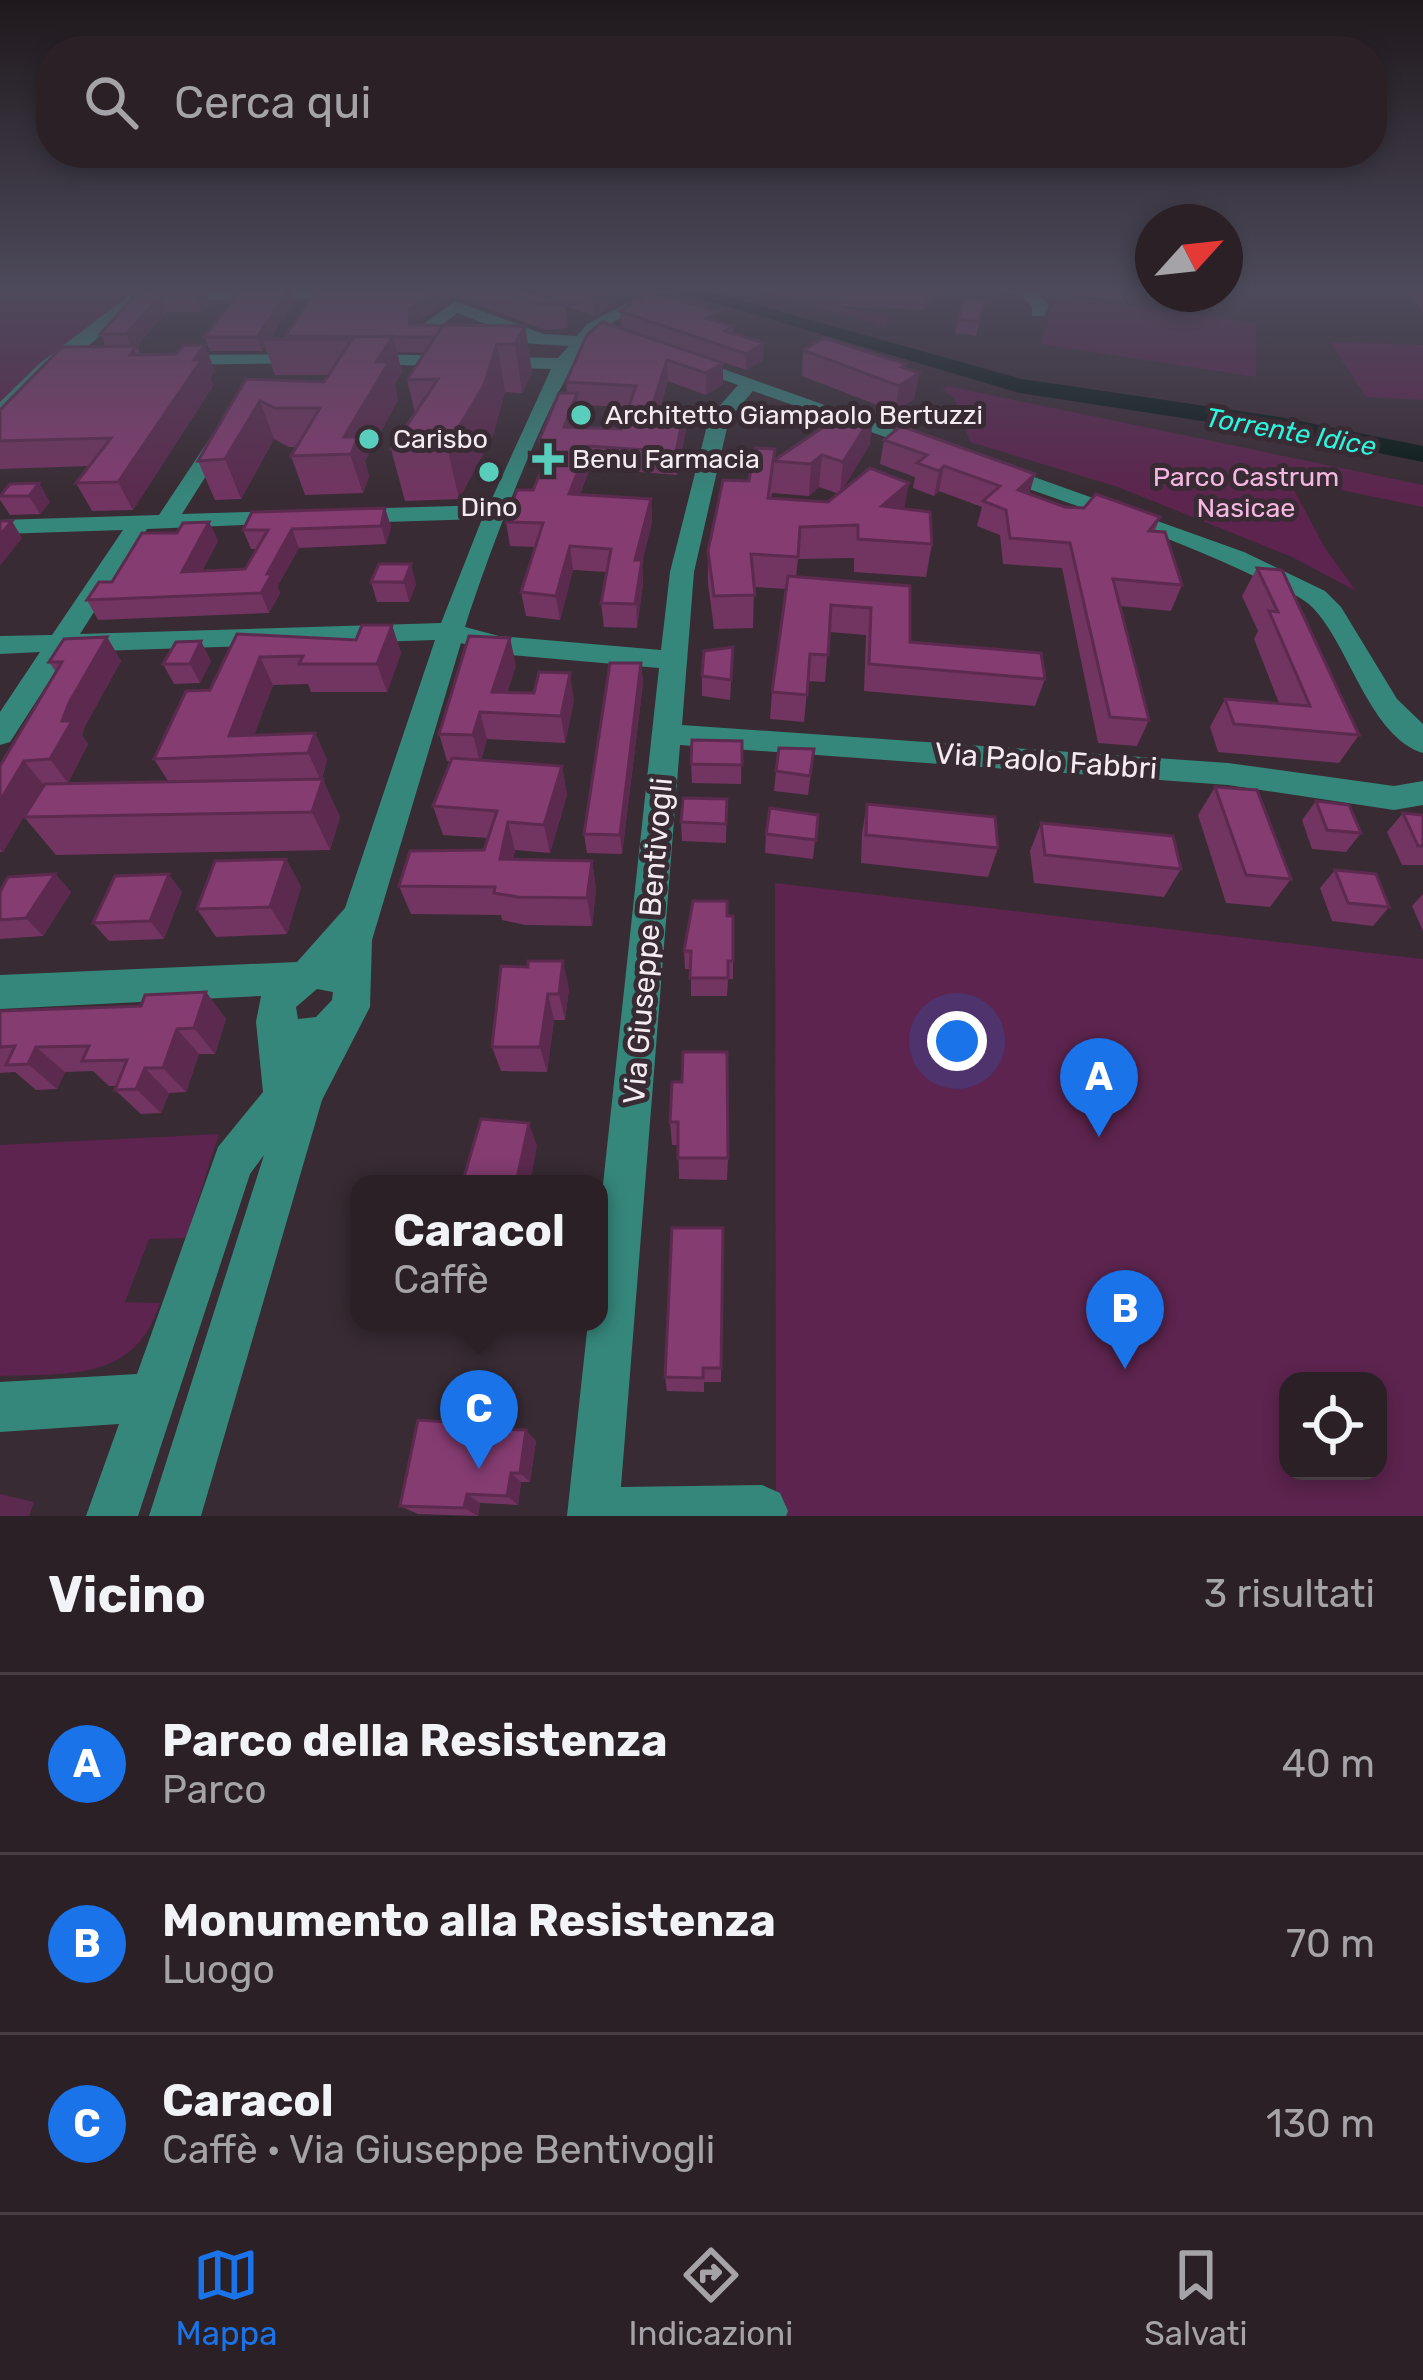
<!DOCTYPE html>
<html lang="it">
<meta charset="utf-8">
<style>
:root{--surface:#2a2026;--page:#32282e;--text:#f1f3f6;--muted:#a5a3a7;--line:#463e43;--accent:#1a73e8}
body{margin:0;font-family:Rubik,sans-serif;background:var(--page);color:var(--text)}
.controls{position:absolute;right:36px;bottom:36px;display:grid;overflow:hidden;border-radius:24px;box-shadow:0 6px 18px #0003}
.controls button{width:108px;height:108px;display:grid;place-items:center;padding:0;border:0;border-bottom:3px solid var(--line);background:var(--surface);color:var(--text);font:60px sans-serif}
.compass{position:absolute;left:1135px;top:204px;width:108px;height:108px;border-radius:50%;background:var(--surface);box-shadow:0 6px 18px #0003;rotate:63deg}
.you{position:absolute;left:957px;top:1041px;width:42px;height:42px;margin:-30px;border:9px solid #fff;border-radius:50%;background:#1a73e8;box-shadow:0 0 0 18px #1a73e833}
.badge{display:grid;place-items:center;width:78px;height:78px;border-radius:50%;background:var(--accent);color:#fff;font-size:39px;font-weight:700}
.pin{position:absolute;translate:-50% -99px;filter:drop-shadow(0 3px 6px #0008)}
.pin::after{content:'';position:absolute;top:63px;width:42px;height:36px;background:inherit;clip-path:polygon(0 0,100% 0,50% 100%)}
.popup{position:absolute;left:350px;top:1175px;width:258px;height:156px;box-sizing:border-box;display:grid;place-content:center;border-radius:24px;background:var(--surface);filter:drop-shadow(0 3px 9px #0005);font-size:39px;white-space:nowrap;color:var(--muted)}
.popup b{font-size:45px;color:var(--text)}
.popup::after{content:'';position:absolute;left:50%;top:100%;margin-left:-24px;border:24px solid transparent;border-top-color:var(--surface)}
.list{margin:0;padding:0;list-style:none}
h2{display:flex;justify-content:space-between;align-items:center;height:156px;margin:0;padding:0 48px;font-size:51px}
h2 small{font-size:39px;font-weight:400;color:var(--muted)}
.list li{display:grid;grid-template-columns:78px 1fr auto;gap:36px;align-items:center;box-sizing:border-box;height:180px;padding:0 48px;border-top:3px solid var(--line)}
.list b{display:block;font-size:45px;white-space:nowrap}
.list p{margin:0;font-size:39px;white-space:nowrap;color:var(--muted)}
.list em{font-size:39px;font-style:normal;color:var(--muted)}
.icon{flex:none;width:66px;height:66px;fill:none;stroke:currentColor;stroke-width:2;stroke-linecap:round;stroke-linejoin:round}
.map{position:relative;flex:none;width:1423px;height:1516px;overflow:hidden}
.search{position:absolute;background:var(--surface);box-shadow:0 6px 18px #0003;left:36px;right:36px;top:36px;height:132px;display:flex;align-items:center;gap:30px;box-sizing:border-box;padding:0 42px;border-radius:48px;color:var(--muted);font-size:45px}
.sheet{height:696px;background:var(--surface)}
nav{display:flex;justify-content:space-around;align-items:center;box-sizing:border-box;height:168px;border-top:3px solid var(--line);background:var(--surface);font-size:33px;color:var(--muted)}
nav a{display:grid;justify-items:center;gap:6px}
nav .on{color:var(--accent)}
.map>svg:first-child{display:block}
</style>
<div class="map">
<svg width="1423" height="1516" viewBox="0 0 1423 1516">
<rect width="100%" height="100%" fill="#382b33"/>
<path fill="#5c244e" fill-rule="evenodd" d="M0,287H137L0,405Z
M777,287L853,289L839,307L888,315L885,327L768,294Z
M1054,295L1256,323V377L1041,344Z
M1330,342L1423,345V400L1366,397Z
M947,386L1423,485V507L1288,479L1325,548L1356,591L1292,557L1118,487L970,442L955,399L942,389Z
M775,883L1423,959V1516H776ZM1288,1381H1378V1471H1288Z
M219,1134L186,1238L149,1239L125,1302L160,1303C135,1382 70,1373 0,1376V1145Z"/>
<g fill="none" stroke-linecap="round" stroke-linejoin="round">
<path fill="#091a17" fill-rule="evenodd" d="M661,287H693L1022,379L1280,417L1423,446V462L1280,433L1020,393Z"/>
<path fill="#36877b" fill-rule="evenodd" d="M659,287H678C655,306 621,313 598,333C555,371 484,566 465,627L499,636L661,650L670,572L709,418L738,385L678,364V356L684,355L937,445L920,449L753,391L729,419L694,572L682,725L1228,763L1394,786L1423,781V805L1394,810L1228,785L680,745L621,1487L762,1485L780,1493L788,1511L786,1516H567L588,1322H599V1221L659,668L498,654L461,643L372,940L370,1007L322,1100L201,1516H149L264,1155L250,1174L138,1516H86L119,1424L0,1432V1382L137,1374L218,1147L263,1092L256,1022L261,996L0,1009V975L297,962L345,908L435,640L68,652L10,742L0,745V712L40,652L0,654V636L52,635L123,530L0,534V520L159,515L214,432L221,430L231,436L182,514L285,511L293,513V523L147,529L80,634L441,623L482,519L351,523L340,516L351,509L489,505L551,369L362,364L353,359L362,354L558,358L569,346L422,337L413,332L455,301L544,334L577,336L587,324ZM457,313L506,332L438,328ZM317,989L333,992L332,1000L316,1017L298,1019L296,1007Z
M987,287H1032L1049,306L1044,316H1032V307L1022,296Z
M350,289L356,291V297L141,302L0,419V402L39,364L131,294Z
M308,354L314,355V363L170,365L161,360L170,355Z
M995,463L1244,552L1325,591L1341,607L1397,699L1423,724V753C1370,737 1349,645 1313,608C1300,595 1280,588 1264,581C1176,537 1080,508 987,474V464Z"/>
</g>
<path fill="#723461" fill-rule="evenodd" d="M204,287L210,302L202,312H166L137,346L141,355L215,371L210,378L213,386L133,510L92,511L76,483L89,466L0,469V410L106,347L100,334L140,290Z
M291,287L295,301L270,339H286L285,336L319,287H450L452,298L413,324L443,326H525L532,373L522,393L505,392L493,435L459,499L405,501L391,449L415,413L407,380L425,353L397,352L402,372L395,384L398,400L365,461L369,476L363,493L305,495L291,456L297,447H289L274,439L241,499L215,500L198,461L246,379L324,382L329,375H275L265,346L262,351H210L204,337Z
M457,287H528L527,290L544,296L543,287H613L615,305L594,316L565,306L568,328L545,330L459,298Z
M844,287H941L924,310L842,306Z
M1072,287H1125L1121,301L1072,294Z
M1401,287H1423V311Z
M620,311L718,321L733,326V333L764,343L763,360L746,370L621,327Z
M982,314L976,336L955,333L958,319Z
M587,335L723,363V384L706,395L668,381L661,405L686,430L677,475L590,468L580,494L651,499L652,522L642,562L643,584L637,628L604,627L601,603L607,572L573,570L560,620L526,616L521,592L536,547L510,546L506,522L533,490L544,464H542L539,441L567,393L566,382ZM579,405L628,407L621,429L575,427L580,415Z
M803,350L906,364L905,368L919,373L914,399L895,412L802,376Z
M884,440L1035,474L1029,494L1065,507L1160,517L1155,531L1182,585L1171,611L1120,606L1149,720L1137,746L1098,743L1062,568L1003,564L1000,535L977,526L982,507L939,491L934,496L913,488L915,477L880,464Z
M870,444L841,492L904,509L932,544L926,577L854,572V558L798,559L796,577L910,586V642L1045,679L1035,706L864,691L866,635L829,632L825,682L808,681L804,722L770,719L772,692L787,589L754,587L753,628L714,629L708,583V551L749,481L775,460ZM819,487L839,494L828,502L771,498L772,493L809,496Z
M10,484L50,502L40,514L10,515L0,500V494Z
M385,508L391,527L386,544L299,548L277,587L280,593L269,613L98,620L87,600L177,533L209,522L218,541L202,571L245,569L256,549H251L243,530Z
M1257,568L1359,735L1339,763L1218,752L1210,727L1225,699L1279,703L1254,639L1258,631L1242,596Z
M371,582L416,584L409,602H377Z
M392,625L401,653L387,692H311L308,684L273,685L254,735L315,733L327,760L322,779L340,817L330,850L56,855L24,817L44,784H43L3,852H0V766L56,672L49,662L107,637L121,661L85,726L82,735L88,744L68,783L168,781L154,759L210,690L237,634L356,640Z
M733,647L730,700L702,696V676Z
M211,661L200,683L174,684L163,664Z
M641,663L643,683L622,854L587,853L584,834Z
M516,665L507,693L574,700L565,743L487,739L481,760L562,766L567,795L550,853L515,850L513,859L592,861L596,889L592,926L525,925L502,920L501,915L411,914L399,886L484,850L488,838L443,835L433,806L451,762L447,761L439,734Z
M742,741L741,784L692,783L691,764Z
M814,749L808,795L774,791L776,771Z
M1215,787L1291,879L1270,907L1226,903L1198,815Z
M727,799L726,843L682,841L681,822Z
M1316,801L1361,833L1346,852L1312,849L1302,820Z
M867,804L998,848L988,877L861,863L862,833Z
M1403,813L1423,815V865H1402L1387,832Z
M818,815L813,859L765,853L766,834Z
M1041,823L1181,869L1164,897L1034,883L1030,851Z
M286,859L301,887L287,934L216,937L197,909Z
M1335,870L1389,907L1373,926L1332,921L1320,888Z
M55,874L71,892L43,936L0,939V892Z
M182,892L164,939L109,941L93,923Z
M1423,894V931L1412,906Z
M727,916H733V979H728L727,996H691V969H685L684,951Z
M528,967L569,988L565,1020H554L547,1072L501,1071L492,1047Z
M206,992L226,1019L215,1054H199L186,1092L169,1093L161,1113L141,1114L115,1090L117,1086H109L93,1071L65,1072L57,1089L36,1090L15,1072L0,1073V1047L141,1006Z
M682,1082L728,1158L727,1180L679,1179L678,1145H672L670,1122Z
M723,1228L721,1382H704V1392L667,1391L665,1377Z
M485,1409L497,1421L496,1428L536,1441L530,1482H521L518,1505L480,1503L478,1516L418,1514L400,1506L446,1422Z"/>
<path fill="#5c2a4f" d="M204,287L210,302L202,312L195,296Z
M291,287L295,301L270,339H263L265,346L262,351L257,337Z
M444,287H450L452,298L413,324V339L409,324L410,309Z
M602,287H613L615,305L594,316L591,292Z
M927,287H941L924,310Z
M160,296L166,312L133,351L126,334Z
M525,326L532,373L522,393L515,344Z
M393,336L402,372L395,384L398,400L365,461L369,476L363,493L344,437L376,362Z
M764,343L763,360L746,370V354Z
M497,344L505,392L493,435L459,499L447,447Z
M205,345L215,371L210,378L213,386L133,510L118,482L194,360Z
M667,360L668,381L654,426L653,404Z
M723,363V384L706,395V373Z
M906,364L903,383L919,373L914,399L895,412L902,367Z
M577,393L580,415L567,449L564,427Z
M260,401L274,439L241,499L225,459Z
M685,408L686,430L677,475L676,452Z
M874,413L870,444L840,494L843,462Z
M588,446L590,468L572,517L569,494Z
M822,455L819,487L809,496L811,464Z
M944,466L939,491L934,496L939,471Z
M1035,474L1028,499L1018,490Z
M39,483L50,502L40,514L29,496Z
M909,483L903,515L882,506Z
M651,499L652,522L642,562L643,584L637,628L635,560Z
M385,508L391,527L386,544L381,526Z
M12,521L22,538L0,566V535Z
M209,522L218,541L191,591L182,572Z
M292,529L299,548L277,587L280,593L269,613L261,593L267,574Z
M570,546L573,570L560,620L556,596Z
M411,564L416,584L409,602L404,582Z
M392,625L401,653L387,692L377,664Z
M107,637L121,661L85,726L82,735L88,744L68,783L50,759L69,703Z
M510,638L516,665L500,713L492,692Z
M201,641L211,661L200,683L190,664Z
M260,657L273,685L247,755L229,736Z
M641,663L643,683L622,854L620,835Z
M570,673L574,700L565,743L561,716Z
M480,712L487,739L480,762L473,735Z
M315,733L327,760L321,781L308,753Z
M24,761L43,784L3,852L0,849V801Z
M562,766L567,795L550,853L544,825Z
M323,779L340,817L330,850L312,812Z
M508,822L515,850L508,887L500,859Z
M286,859L301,887L287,934L270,907Z
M592,861L596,889L592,926L587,898Z
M55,874L71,892L43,936L26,918Z
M169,874L182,892L164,939L150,921Z
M563,961L569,988L565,1020L559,994Z
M206,992L226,1019L215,1054L194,1028Z
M548,994L554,1020L547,1072L540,1047Z
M177,1029L199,1054L186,1092L163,1068Z
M36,1047L65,1072L57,1089L28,1064Z
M145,1068L169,1093L161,1113L136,1089Z
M529,1123L537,1146L530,1184H517Z
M485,1409L497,1421L494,1439L482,1428Z
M526,1430L536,1441L530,1482L520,1473Z
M511,1473L521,1482L518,1505L507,1496Z
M0,1494L34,1502L29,1516H0Z
M467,1494L480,1503L478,1516L464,1508Z"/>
<path fill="#843c71" stroke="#5c2a4f" stroke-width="3" d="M204,287L195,296H160L126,334H100L140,290Z
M291,287L257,337H204L242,288Z
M319,287H444L410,309L409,324L443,326L435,337L285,336Z
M490,287H518L565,303L542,305Z
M576,287H602L591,292Z
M645,294H659L718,312L707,318L733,326L725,331L764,343L746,354L620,311Z
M964,298L985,301L979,322L958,319Z
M602,322L723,363L706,373L667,360L653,404L685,408L676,452L588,446L569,494L651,499L635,560H642L635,604L601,603L611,549L570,546L556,596L521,592L543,523L506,522L517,490H533L554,442L539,441L559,393H577L564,427L621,429L636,386L566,382L587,335Z
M443,325L525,326L515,344H497L484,385L447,447L391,449L438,379L407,380Z
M393,336L376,362H389L344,437H358L351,454L291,456L320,408H275L260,401L225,459L198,461L246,379L324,382L352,339H263Z
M824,338L906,364L902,367L919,373L899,386L803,350Z
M184,345H205L194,360L202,359L118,482L76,483L111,438L0,441V410L62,347L137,346L130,355L176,354Z
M855,406L874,413L843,462L822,455L811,464L773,461L768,498L828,502L870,468L909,483L882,506L930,512L932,544L858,539V525L800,527L798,557L751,554L755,595L714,596L708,551L723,480L749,481L755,448L775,449L773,461Z
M901,426L1035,474L1018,490L1065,507L1084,508L1096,494L1160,517L1149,531L1165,532L1182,585L1113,579L1149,720L1110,717L1070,543L1010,538L1006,510L983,501L1000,486L944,466L939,471L917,463L927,455L884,440Z
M39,483L29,496H0L10,484Z
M385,508L381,526L292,529L267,574H272L261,593L87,600L99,582H112L142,533H177L183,523L209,522L182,572L245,569L268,530H243L252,512Z
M0,521H12L0,535Z
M379,564H411L404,582H371Z
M1257,568L1282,570L1359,735L1234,724L1225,699L1310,706L1269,611L1278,612Z
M788,576L910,586V642L1041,653L1045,679L869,664L871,608L831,605L828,655L810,654L807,695L772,692Z
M362,625H392L377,664H299L303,656L260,657L229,736L315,733L308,753L154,759L186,691L210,690L237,634L356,640Z
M469,636L510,638L492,692L534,693L539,672L570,673L561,716L480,712L473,735L439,734Z
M107,637L69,703L62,721H72L50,759L24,761L0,801V766L62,662H49L64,639Z
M201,641L190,664H163L176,642Z
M733,647L731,680L702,676L704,651Z
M610,663H641L620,835L584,834Z
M692,740L742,741V765L691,764Z
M779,748L814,749L810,776L776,771Z
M452,758L562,766L544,825L508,822L500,859L592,861L587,898L518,897L494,893L495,887L399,886L410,851L484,850L497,811L433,806Z
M323,779L312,812L24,817L45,784Z
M1215,787L1257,790L1291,879L1246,875Z
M683,798L727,799L726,824L681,822Z
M1316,801L1349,805L1361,833L1327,830Z
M867,804L995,817L998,848L866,835Z
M770,808L818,815L816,840L766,834Z
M1403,813L1423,815V846H1418Z
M1041,823L1173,836L1181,869L1045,855Z
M286,859L270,907L197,909L215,861Z
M1335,870L1376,874L1389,907L1348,903Z
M55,874L26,918L0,920V892L8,877Z
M169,874L150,921L93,923L115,876Z
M693,901H727V916H733V961H728V978H690L691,951H684Z
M528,961H563L559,994H548L540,1047H492L501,966L528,967Z
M206,992L194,1028L177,1029L163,1068H145L136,1089L115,1090L127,1060L82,1061L89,1046L36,1047L28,1064L6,1065L15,1046L0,1047V1011L141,1006L145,995Z
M683,1052H727L728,1158H678V1122H670L672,1082H682Z
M481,1119L529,1123L516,1183L525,1184H462Z
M672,1228H723L721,1368H703V1378L665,1377Z
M449,1408L485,1409L482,1428L526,1430L520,1473H511L507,1496L467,1494L464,1508L400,1506L418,1420L446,1422Z"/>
<linearGradient id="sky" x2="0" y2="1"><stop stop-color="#1f181c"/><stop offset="0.58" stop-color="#4d4a5b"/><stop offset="1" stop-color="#4d4a5b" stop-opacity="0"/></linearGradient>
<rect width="1423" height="499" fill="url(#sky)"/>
<g fill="#5acebd" stroke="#382b33" stroke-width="4.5">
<circle cx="581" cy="415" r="12"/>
<circle cx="369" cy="439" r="12"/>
<path d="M542 441h12v12h12v12h-12v12h-12v-12h-12v-12h12z"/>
<circle cx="489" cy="472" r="12"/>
</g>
<g text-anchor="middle" stroke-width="10" stroke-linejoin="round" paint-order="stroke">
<g font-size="27" fill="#f3ebf0" stroke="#382b33" text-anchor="start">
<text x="605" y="424">Architetto Giampaolo Bertuzzi</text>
<text x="393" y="448">Carisbo</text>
<text x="572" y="468">Benu Farmacia</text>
<text x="489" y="516" text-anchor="middle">Dino</text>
</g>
<g font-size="27" font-style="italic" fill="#2df4dc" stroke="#382b33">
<text transform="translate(1291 432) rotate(10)" y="9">Torrente Idice</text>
</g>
<g font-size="27" fill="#f5b7e1" stroke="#382b33">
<text x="1246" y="486">Parco Castrum<tspan x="1246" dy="31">Nasicae</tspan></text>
</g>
<g font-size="30" fill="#f3ebf0" stroke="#382b33">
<text transform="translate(1046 761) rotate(4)" y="10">Via Paolo Fabbri</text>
<text transform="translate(648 941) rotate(-85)" y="10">Via Giuseppe Bentivogli</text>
</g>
</g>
</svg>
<div class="controls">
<button><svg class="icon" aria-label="locate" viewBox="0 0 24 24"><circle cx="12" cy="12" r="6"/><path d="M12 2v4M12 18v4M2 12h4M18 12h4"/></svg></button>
</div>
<svg class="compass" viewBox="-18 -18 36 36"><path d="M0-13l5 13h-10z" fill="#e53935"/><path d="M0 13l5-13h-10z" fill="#a5a3a7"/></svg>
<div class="you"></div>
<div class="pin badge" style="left:1099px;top:1137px">A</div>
<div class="pin badge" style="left:1125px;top:1369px">B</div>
<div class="pin badge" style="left:479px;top:1469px">C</div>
<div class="popup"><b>Caracol</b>Caffè</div>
<div class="search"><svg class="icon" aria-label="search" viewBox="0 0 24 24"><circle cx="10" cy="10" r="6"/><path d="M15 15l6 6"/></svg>Cerca qui</div>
</div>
<section class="sheet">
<h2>Vicino<small>3 risultati</small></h2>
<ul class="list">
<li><span class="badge">A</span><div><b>Parco della Resistenza</b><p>Parco</p></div><em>40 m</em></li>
<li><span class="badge">B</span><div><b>Monumento alla Resistenza</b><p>Luogo</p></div><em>70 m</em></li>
<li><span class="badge">C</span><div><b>Caracol</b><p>Caffè · Via Giuseppe Bentivogli</p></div><em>130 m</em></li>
</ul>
</section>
<nav>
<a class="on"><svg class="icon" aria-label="map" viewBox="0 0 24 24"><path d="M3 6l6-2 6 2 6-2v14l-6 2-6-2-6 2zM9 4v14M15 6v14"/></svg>Mappa</a>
<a><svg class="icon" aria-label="directions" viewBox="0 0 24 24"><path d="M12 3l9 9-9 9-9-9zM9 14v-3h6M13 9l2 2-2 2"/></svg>Indicazioni</a>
<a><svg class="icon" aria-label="saved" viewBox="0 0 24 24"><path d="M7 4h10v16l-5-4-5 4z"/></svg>Salvati</a>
</nav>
